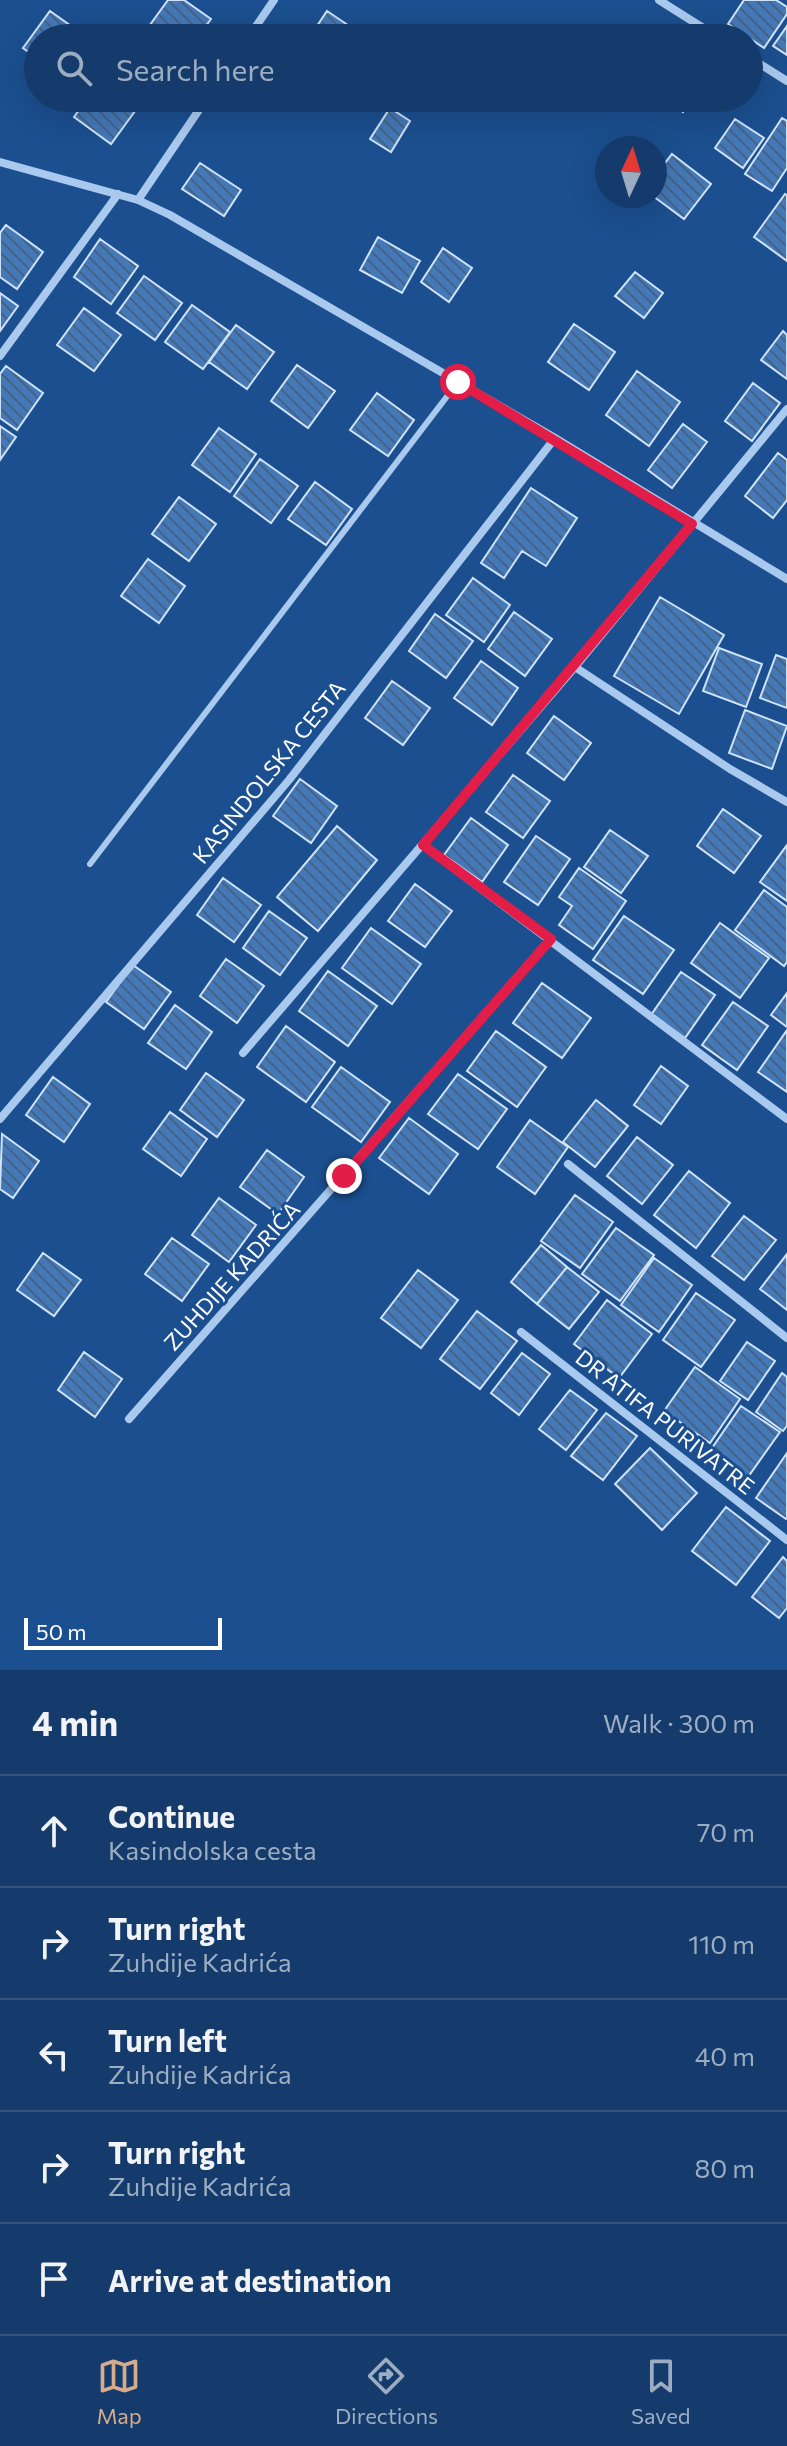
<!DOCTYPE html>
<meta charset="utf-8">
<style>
:root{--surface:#143b6b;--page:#214673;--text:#f1f3f6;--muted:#9dadc1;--line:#33557e;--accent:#d6ab8b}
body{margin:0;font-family:Commissioner,sans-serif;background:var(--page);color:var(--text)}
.compass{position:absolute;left:595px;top:136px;width:72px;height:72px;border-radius:50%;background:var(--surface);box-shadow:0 8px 32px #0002;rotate:4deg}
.scale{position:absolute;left:24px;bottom:20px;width:198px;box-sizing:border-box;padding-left:8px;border:4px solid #fff;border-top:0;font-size:22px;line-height:28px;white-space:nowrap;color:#fff;-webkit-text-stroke:6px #1b4f8f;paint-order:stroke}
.stop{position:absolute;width:24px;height:24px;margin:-18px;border:6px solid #e11d48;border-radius:50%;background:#fff}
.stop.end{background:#e11d48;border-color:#fff;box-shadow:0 2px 8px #0008}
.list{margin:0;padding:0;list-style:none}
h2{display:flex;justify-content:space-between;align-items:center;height:104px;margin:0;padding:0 32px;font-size:34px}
h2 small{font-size:26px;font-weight:400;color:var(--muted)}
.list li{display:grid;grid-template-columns:52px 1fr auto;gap:24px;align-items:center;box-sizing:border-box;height:112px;padding:0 32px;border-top:2px solid var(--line)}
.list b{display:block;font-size:30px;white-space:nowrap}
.list p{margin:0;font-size:26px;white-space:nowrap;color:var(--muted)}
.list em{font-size:26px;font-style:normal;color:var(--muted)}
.icon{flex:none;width:44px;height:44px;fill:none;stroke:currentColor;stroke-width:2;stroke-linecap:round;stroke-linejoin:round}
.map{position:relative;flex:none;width:787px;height:1670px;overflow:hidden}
.search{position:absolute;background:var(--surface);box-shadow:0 8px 32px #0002;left:24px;right:24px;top:24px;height:88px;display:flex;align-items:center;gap:20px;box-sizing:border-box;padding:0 28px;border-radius:44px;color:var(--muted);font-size:30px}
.sheet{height:664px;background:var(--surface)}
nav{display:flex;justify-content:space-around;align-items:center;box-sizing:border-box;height:112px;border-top:2px solid var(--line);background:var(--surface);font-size:22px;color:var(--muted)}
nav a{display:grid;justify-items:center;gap:4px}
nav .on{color:var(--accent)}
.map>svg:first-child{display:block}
</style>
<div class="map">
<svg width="787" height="1670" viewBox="0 0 787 1670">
<defs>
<pattern id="building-back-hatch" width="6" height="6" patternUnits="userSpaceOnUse" patternTransform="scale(2)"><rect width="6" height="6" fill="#4478b7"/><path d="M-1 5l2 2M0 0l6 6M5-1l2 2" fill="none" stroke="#486282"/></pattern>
</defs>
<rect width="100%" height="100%" fill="#1b4f8f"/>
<path fill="url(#building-back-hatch)" stroke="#cfe3fa" stroke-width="2" d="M168,0H184L211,19L197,38H159L147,29Z
M744,0H776L787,7V14L764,48L728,24Z
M50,11L88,38H38V59L23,48Z
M327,11L367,38H309Z
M787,26V55L773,46Z
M88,98H126L138,107L111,144L74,117Z
M662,98H692L683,112Z
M390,108L410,121L391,152L370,139Z
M782,118L787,121V168L772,191L745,174Z
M735,119L764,138L743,168L715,148Z
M672,154L711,184L684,219L653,196L655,176Z
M200,163L241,190L224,216L182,189Z
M785,194L787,195V261L754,237Z
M6,225L43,252L17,289L0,277V233Z
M378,237L420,261L402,293L360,270Z
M100,239L138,266L111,304L74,277Z
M443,248L472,268L449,302L421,282Z
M635,272L663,293L644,318L615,296Z
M144,276L182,303L155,340L117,313Z
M0,293L18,306L0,331Z
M192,305L230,332L203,369L165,342Z
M84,308L121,335L94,371L57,345Z
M574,324L615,352L589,390L548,362Z
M236,325L274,352L247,389L209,362Z
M783,331L787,335V379L761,360Z
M297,365L335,391L308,428L271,401Z
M6,366L43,393L17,430L0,418V374Z
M637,371L680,402L649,446L606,415Z
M753,383L780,403L752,441L725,421Z
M377,393L414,420L388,456L350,430Z
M683,424L707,442L672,488L648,470Z
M0,426L16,437L0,460Z
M219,428L256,454L230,492L192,465Z
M778,453L787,460V500L773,518L745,496Z
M260,459L298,486L271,523L234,496Z
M315,482L352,509L326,545L288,519Z
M531,488L577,518L546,566L522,551L504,578L481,563Z
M179,497L216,524L189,561L152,534Z
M148,559L185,586L159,623L121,596Z
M473,578L510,605L484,642L446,615Z
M660,597L724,635L679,714L614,676Z
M514,612L552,639L525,676L488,649Z
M435,614L473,641L446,678L409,651Z
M719,648L762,664L746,707L703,691Z
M776,655L787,659V708L760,698Z
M481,661L518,688L492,725L454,698Z
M392,681L430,708L403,745L365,718Z
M745,710L787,726L772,769L729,753Z
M554,716L591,743L564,780L527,753Z
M513,775L550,801L523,838L486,812Z
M300,779L337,806L311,843L273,816Z
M723,809L761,836L734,873L697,846Z
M471,818L508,845L482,882L444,855Z
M337,826L377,860L318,931L277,897Z
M610,830L648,856L621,893L584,867Z
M536,836L570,859L538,905L504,882Z
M787,845V901L760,882Z
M579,868L626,901L593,949L559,925L572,906L559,897Z
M223,878L261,905L234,942L197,915Z
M415,884L452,911L425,947L388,921Z
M764,890L787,907V962L784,966L735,930Z
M269,911L307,938L280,975L243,948Z
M624,916L674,950L643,994L593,960Z
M720,923L769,958L740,998L691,963Z
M371,928L421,964L392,1004L342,968Z
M226,959L264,986L237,1023L200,996Z
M133,965L171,992L144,1029L106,1002Z
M328,971L377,1006L348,1046L299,1011Z
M681,972L715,995L685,1038L651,1015Z
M542,983L591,1018L562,1058L513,1023Z
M787,993V1027L771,1015Z
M733,1002L768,1026L737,1070L702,1045Z
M175,1005L212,1032L186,1069L148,1043Z
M286,1026L335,1062L306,1102L257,1067Z
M787,1030V1092L758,1072Z
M496,1031L546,1067L517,1107L467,1071Z
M661,1066L688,1086L661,1124L634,1105Z
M341,1067L390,1102L361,1142L312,1107Z
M206,1073L244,1100L217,1137L180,1110Z
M458,1074L507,1109L478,1149L428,1114Z
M53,1077L90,1104L64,1142L26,1115Z
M596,1100L628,1126L595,1167L563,1142Z
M170,1112L207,1139L181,1176L143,1149Z
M409,1118L458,1154L429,1194L379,1158Z
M530,1120L568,1147L535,1194L497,1167Z
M2,1134L39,1161L13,1198L0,1189Z
M637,1137L673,1165L642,1204L607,1176Z
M267,1150L304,1177L278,1214L240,1187Z
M689,1171L730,1203L696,1248L654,1215Z
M575,1195L613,1222L580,1268L541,1241Z
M219,1198L256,1225L229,1262L192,1235Z
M744,1216L776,1240L744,1280L712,1256Z
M616,1228L654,1255L620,1301L582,1274Z
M172,1238L209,1264L182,1301L145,1274Z
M541,1245L567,1267L537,1304L511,1282Z
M43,1253L81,1280L54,1316L17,1290Z
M787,1254V1310L760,1289Z
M654,1258L692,1285L659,1332L621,1305Z
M567,1267L599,1292L569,1329L537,1304Z
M418,1270L458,1300L421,1348L381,1318Z
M696,1293L735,1320L701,1367L663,1340Z
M607,1300L652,1334L619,1378L574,1344Z
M477,1311L517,1341L480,1389L440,1359Z
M747,1342L775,1361L748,1400L720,1381Z
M84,1352L122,1379L95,1417L58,1390Z
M522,1353L550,1374L519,1415L491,1393Z
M695,1367L740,1399L710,1443L664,1411Z
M782,1373L787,1377V1426L783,1431L756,1412Z
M570,1390L597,1410L566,1450L539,1429Z
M741,1406L780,1432L748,1477L710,1451Z
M606,1413L637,1436L603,1480L571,1456Z
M650,1448L697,1493L662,1530L615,1484Z
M787,1453V1518L786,1519L756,1498Z
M726,1507L770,1541L736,1585L692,1551Z
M783,1557L787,1561V1608L779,1618L752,1597Z"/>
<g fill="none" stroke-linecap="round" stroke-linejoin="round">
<path stroke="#a9c9ee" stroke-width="6" d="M90,864L458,382"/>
<path stroke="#a9c9ee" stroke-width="8" d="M659,0L719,38
M248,38L274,0
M749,57L787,81
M0,162L138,200L170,215L555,438L787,579
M138,200L207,98
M0,356L118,194
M575,667L730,769L787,802
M423,845L787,1119
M243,1053L575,667L787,409
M0,1119L289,780L555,438
M568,1164L787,1338
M521,1332L787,1540
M129,1419L551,939"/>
</g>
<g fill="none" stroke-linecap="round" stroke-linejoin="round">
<path stroke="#e11d48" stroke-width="10" d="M344,1176L551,939L423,845L692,524L458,382"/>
</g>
<g text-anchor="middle" stroke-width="6" stroke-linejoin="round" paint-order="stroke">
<g font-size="22" fill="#fff" stroke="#1b4f8f">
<text transform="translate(269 772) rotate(-51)" y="8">KASINDOLSKA CESTA</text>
<text transform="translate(232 1276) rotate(-48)" y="8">ZUHDIJE KADRIĆA</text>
<text transform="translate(665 1422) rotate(38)" y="8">DR ATIFA PURIVATRE</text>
</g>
</g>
</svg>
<svg class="compass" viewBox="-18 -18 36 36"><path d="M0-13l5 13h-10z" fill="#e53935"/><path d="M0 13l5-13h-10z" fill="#9dadc1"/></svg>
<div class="scale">50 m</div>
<div class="stop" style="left:458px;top:382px"></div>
<div class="stop end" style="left:344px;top:1176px"></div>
<div class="search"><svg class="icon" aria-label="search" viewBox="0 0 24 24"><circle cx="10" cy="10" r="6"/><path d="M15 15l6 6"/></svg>Search here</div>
</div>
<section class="sheet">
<h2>4 min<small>Walk · 300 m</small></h2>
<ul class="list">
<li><svg class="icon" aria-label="ahead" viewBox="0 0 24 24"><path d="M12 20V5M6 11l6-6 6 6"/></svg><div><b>Continue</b><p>Kasindolska cesta</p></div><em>70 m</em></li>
<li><svg class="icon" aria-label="right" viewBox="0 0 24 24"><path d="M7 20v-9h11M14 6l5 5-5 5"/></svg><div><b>Turn right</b><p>Zuhdije Kadrića</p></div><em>110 m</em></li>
<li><svg class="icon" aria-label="left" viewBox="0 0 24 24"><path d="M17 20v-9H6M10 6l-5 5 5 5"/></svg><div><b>Turn left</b><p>Zuhdije Kadrića</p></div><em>40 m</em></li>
<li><svg class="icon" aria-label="right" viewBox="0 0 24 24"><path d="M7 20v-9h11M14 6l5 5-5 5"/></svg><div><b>Turn right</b><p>Zuhdije Kadrića</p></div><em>80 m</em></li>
<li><svg class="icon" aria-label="arrive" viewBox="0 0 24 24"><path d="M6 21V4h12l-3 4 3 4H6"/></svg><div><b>Arrive at destination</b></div></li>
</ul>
</section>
<nav>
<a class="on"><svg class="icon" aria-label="map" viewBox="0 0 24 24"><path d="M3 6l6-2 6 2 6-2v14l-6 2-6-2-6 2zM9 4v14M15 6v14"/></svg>Map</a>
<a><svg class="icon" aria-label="directions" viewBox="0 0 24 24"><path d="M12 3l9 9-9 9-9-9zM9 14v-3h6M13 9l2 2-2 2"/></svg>Directions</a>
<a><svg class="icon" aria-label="saved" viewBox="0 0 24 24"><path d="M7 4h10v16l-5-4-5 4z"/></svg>Saved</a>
</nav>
